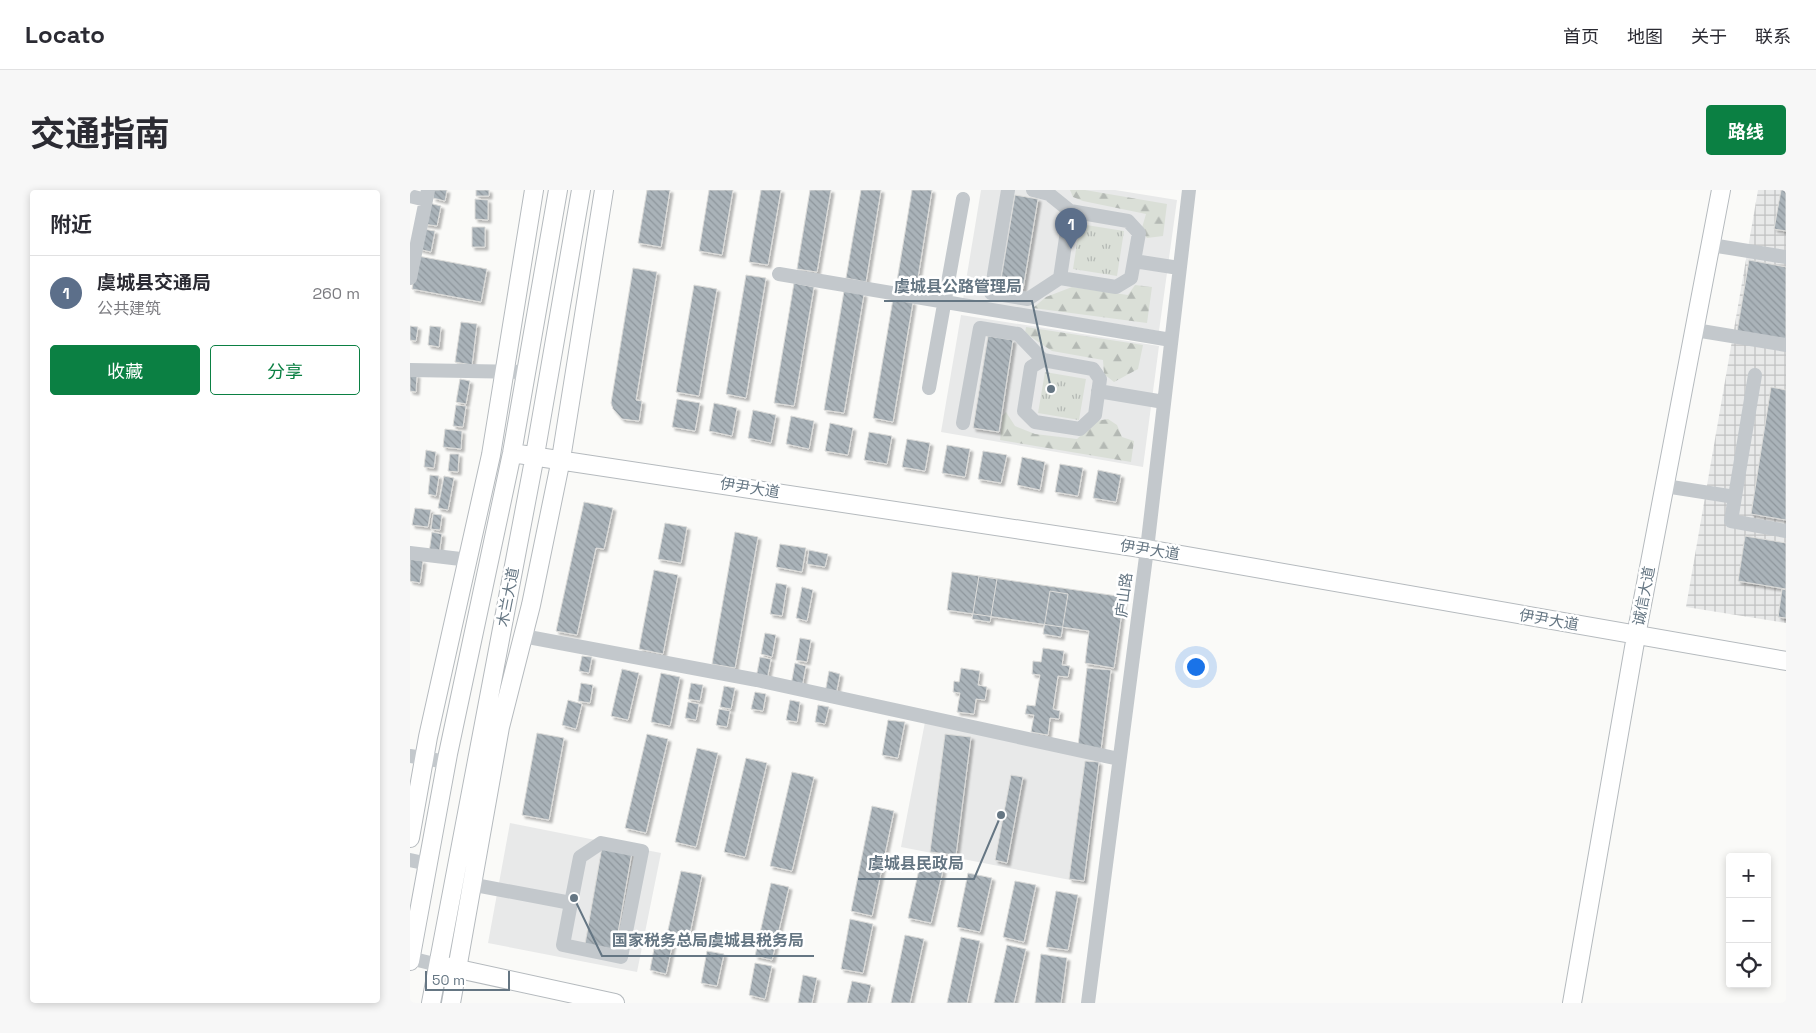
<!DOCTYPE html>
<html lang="zh">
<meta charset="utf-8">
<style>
:root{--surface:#fff;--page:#f7f7f7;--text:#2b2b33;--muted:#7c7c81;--line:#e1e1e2;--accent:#0b8043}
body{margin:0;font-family:"Space Grotesk","Noto Sans SC",sans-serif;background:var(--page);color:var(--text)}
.controls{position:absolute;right:15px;bottom:15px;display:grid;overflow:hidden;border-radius:5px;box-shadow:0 2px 8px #0003}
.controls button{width:45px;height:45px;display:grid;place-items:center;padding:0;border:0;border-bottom:1px solid var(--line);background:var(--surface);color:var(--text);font:25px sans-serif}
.scale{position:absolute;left:15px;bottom:12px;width:85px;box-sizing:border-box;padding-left:5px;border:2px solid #657683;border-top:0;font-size:14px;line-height:18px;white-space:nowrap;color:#657683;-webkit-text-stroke:4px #fff;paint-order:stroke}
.you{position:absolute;left:785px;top:476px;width:18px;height:18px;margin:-12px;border:4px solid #fff;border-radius:50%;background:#1a73e8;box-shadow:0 0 0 8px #1a73e833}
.badge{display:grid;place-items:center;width:32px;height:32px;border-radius:50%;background:var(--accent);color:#fff;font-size:16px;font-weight:700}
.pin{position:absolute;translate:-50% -41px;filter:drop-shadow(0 1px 2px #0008)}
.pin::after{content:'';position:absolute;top:26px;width:18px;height:15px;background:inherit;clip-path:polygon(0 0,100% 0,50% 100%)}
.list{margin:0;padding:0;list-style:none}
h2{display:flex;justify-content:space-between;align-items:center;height:65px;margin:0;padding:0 20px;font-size:21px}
h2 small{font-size:16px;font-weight:400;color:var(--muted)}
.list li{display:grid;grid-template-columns:32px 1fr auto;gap:15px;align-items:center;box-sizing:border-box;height:75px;padding:0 20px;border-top:1px solid var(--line)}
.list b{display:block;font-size:19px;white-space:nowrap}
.list p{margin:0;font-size:16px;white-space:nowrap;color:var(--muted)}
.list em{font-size:16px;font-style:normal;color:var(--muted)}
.actions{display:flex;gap:10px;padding:15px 20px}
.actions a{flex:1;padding:11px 0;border:1px solid var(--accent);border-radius:5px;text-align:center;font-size:18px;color:var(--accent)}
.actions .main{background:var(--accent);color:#fff}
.icon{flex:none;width:28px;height:28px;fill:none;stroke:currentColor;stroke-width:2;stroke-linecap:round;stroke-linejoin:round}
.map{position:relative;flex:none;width:1376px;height:813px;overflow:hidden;border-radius:5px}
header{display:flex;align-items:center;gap:30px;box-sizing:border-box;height:70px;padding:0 25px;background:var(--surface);border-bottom:1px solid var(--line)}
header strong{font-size:24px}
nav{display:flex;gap:28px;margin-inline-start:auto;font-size:18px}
.intro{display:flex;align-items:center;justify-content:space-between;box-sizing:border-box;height:120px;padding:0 30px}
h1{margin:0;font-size:35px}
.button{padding:12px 22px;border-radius:5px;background:var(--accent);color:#fff;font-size:18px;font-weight:700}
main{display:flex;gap:30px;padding:0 30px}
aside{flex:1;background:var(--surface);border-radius:5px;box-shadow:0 2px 8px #0003}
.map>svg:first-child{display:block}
</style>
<header>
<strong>Locato</strong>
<nav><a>首页</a><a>地图</a><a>关于</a><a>联系</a></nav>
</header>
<div class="intro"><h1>交通指南</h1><a class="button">路线</a></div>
<main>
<aside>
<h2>附近<small></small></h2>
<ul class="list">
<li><span class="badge" style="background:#5c6f8a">1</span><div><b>虞城县交通局</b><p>公共建筑</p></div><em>260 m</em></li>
</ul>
<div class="actions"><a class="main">收藏</a><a>分享</a></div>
</aside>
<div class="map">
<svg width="1376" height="813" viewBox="0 0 1376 813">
<defs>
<pattern id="industrial-grid" width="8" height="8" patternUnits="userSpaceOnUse" patternTransform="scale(1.25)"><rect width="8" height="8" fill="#e8e9e9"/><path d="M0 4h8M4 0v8" fill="none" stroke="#c0c1c2"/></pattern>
<pattern id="grass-tufts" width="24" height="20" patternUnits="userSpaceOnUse" patternTransform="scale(1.25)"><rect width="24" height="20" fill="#dadfd7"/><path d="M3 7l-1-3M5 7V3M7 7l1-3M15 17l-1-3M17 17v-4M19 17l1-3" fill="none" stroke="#b4b9b4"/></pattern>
<pattern id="forest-firs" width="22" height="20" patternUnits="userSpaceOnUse" patternTransform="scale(1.25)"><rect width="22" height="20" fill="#dadfd7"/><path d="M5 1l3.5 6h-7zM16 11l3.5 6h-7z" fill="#b4b9b4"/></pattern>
<pattern id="building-back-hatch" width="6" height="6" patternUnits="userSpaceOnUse" patternTransform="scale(1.25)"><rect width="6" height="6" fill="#aab3b9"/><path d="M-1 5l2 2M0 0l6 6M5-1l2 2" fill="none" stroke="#8e969c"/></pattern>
<filter id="shadow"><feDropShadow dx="3" dy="3" stdDeviation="1" flood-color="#0004"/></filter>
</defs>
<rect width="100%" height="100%" fill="#fafaf8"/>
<path fill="#e8e9e9" d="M571,0H705L767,10L749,141L553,109Z
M551,125L749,156L733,277L531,242Z
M515,532L691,571L676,693L491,657Z
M100,633L251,663L227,782L78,753Z"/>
<path fill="url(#industrial-grid)" d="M1348,0H1376V433L1276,417Z"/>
<path fill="url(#grass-tufts)" d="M670,34L714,41L707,86L663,79Z
M635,182L676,189L669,230L628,223Z"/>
<path fill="url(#forest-firs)" d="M660,0H675L757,14L753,46L737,48L731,41L736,24L673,11L663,7Z
M725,95L742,97L737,133L623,118L636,107L662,97L718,105Z
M616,137L733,155L728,179L704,192L694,184L693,170L642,161L615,143Z
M596,222L605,236L625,244L667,249L686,231L698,229L707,235L712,247L724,251L721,272L590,250L593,225Z"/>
<path fill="url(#building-back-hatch)" stroke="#dcdcda" filter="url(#shadow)" d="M24,0H37L35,11L23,8Z
M66,0H79V6H66Z
M237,0H260L251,57L228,53Z
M299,0H323L312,65L289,61Z
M351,0H371L358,75L339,72Z
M400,0H421L407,82L387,79Z
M451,0H471L456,92L436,88Z
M502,0H522L506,100L486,97Z
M1371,0H1376V41L1364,39Z
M605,5L628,9L613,99L590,95Z
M65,9L78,10V30L65,29Z
M19,13L31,16L27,36L14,34Z
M62,37H75V57H62Z
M13,39L25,41L21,62L9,59Z
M8,66L77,79L71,112L2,99Z
M1339,70L1376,77V150L1327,142Z
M223,78L247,82L226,210L232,211L229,231L212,229L203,219L201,213Z
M336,85L356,88L336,208L316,204Z
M384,93L404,97L384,216L364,213Z
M284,95L307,99L289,206L266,202Z
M434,101L454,104L434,223L414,220Z
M483,109L503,112L483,232L463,228Z
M51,132L67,134L62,175L45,172Z
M0,136L8,137L6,151L0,150Z
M20,136L31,137L29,157L18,155Z
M578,146L603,150L589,242L563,238Z
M0,184L7,185L6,202L0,201Z
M50,189L60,191L56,214L46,212Z
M1361,197L1376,200V330L1341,324Z
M267,209L290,213L285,241L262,237Z
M304,213L327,218L322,246L299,241Z
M46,215L56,216L53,237L43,236Z
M343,220L366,225L361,253L338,248Z
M381,226L404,231L399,259L376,254Z
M420,233L443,238L438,265L415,261Z
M35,239L52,241L51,259L33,257Z
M459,242L482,246L477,274L454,270Z
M497,249L520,253L515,281L492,277Z
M537,255L560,259L555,287L532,283Z
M16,260L26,262L24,278L14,277Z
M573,261L597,265L591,293L568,289Z
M40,264H49L48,282L38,281Z
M612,267L635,272L630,300L607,295Z
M650,274L673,278L668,306L645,302Z
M688,280L711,285L706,312L683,308Z
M20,285L29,286L26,306L18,304Z
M34,286L44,288L38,320L28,318Z
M174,312L203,318L194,359L186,358L167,445L146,441Z
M5,318L21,320L18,337L2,335Z
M23,324L32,325L30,340L21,339Z
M255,333L277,337L271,373L248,369Z
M22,342L32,344L29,365L19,363Z
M325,342L348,347L325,478L302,474Z
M1335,346L1376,353V399L1328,391Z
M370,354L396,358L392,382L366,377Z
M399,360L418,364L415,377L397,374Z
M0,369L13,371L10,393L0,391Z
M244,380L268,385L253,464L229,459Z
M542,382L714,407L704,478L675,473L679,441L537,420Z
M569,386L587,389L580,432L562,429Z
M366,393L377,395L372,426L360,424Z
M392,397L403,400L397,431L386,428Z
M1372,399L1376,400V428L1368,427Z
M640,401L658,404L651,447L633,444Z
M355,443L366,445L362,467L351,464Z
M390,448L401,450L397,472L386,470Z
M633,458L654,461L652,475L660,476L658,487L648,486L643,519L650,521L649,529L640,528L638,545L621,542L624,525L615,524L617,515L625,516L630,485L622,484L623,471L631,472Z
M172,466L182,467L179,483L169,481Z
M350,467L361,469L357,490L346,488Z
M385,473L396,476L392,497L381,495Z
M551,478L570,481L568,495L577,497L575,510L566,509L564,524L547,522L550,503L543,502L544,491L549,492Z
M677,478L701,480L691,559L668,556Z
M212,479L229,483L218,530L201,526Z
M419,481L430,484L426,505L415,503Z
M251,483L270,487L260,536L241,532Z
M171,493L183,495L180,513L168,511Z
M281,493L293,495L290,511L278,509Z
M314,496L325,498L321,519L310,517Z
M345,502L356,504L353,521L341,519Z
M158,510L172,514L166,539L152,535Z
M380,510L390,512L387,532L376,530Z
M278,512L289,514L286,530L275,528Z
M408,515L419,517L415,534L405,532Z
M309,519L320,521L317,537L306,535Z
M478,530L495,532L488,568L472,565Z
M127,543L154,548L139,630L112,625Z
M237,544L258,549L236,643L215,638Z
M535,544L561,547L546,665L520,662Z
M287,558L308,563L286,657L265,652Z
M336,568L357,573L335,667L314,662Z
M675,571L689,572L674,691L659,689Z
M382,582L404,587L382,681L360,676Z
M601,585L613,587L597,673L585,670Z
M462,616L484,621L462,726L441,721Z
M192,657L222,662L205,760L175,754Z
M510,675L533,680L521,733L498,728Z
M271,681L292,685L278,753L256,749Z
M558,683L582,688L570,742L547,737Z
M605,691L626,695L614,752L593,747Z
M361,693L379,697L362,770L345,766Z
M646,701L668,705L658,760L636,757Z
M440,729L463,734L453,783L431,779Z
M495,745L514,749L500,813H481Z
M551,747L570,751L557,813H537Z
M246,748L263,752L256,784L240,780Z
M597,755L616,759L604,813H584Z
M297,761L314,764L307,796L291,793Z
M631,764L657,768L651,813H625Z
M345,773L362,776L355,809L339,805Z
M393,785L407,788L402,813H388Z
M442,791L461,795L457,813H437Z"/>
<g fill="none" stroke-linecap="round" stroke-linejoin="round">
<g stroke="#b5babe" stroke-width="20">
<path id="major" d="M102,263L737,359L1376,471
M0,648L18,547L81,265L124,0
M0,771L38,564L102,263L148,0
M35,776L205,813
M21,813L125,265L171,0
M41,813L90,537L121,415L151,269L194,0
M1162,813L1226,446L1311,0"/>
</g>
<path stroke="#c3c8cc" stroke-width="14" d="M598,0L581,103L618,109L650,88L660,21L639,4L623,0
M0,6L16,10
M1301,55L1376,67
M724,71L769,78
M369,84L761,150
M0,88L18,0
M650,88L706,97L721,88L729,43L718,31L660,21
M1285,140L1376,155
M633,170L683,179L690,189L685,225L670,239L625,232L614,221L621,177Z
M0,180L116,182
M1345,185L1321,331L1376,341
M519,198L553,9
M688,201L754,212
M553,233L570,138L608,144L633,170
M1255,296L1325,307
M0,363L59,370
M113,446L347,490L709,569
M0,566L37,572
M0,670L18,674
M44,691L161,713L153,755L211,767L232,661L191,653L170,667L161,713
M0,768L28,775
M678,813L737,359L779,0"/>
<use href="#major" stroke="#fff" stroke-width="18"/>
</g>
<g text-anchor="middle" stroke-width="5" stroke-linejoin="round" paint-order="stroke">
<g font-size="15" fill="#657683" stroke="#fff">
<text transform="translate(340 298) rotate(9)" y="5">伊尹大道</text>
<text transform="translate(740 360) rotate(9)" y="5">伊尹大道</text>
<text transform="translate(714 405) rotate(-83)" y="5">庐山路</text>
<text transform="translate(1234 406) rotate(-79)" y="5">诚信大道</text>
<text transform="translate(98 407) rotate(-79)" y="5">木兰大道</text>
<text transform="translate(1139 430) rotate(10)" y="5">伊尹大道</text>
</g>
</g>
<path fill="none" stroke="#657683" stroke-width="2" d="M641 199L622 111H474M591 625L564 689H448M164 708L192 766H404"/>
<g fill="#657683" stroke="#fff" stroke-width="2">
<circle cx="641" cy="199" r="5"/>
<circle cx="591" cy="625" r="5"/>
<circle cx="164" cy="708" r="5"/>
</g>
<g font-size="16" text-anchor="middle" font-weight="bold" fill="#657683" stroke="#fff" stroke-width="5" stroke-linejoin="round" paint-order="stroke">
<text x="548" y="102">虞城县公路管理局</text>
<text x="506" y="679">虞城县民政局</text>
<text x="298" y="756">国家税务总局虞城县税务局</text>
</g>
</svg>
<div class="controls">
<button>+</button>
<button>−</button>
<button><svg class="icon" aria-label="locate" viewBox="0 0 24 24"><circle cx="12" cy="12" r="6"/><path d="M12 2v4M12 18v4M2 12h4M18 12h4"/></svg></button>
</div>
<div class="scale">50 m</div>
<div class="you"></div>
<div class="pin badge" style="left:661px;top:59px;background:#5c6f8a">1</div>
</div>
</main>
